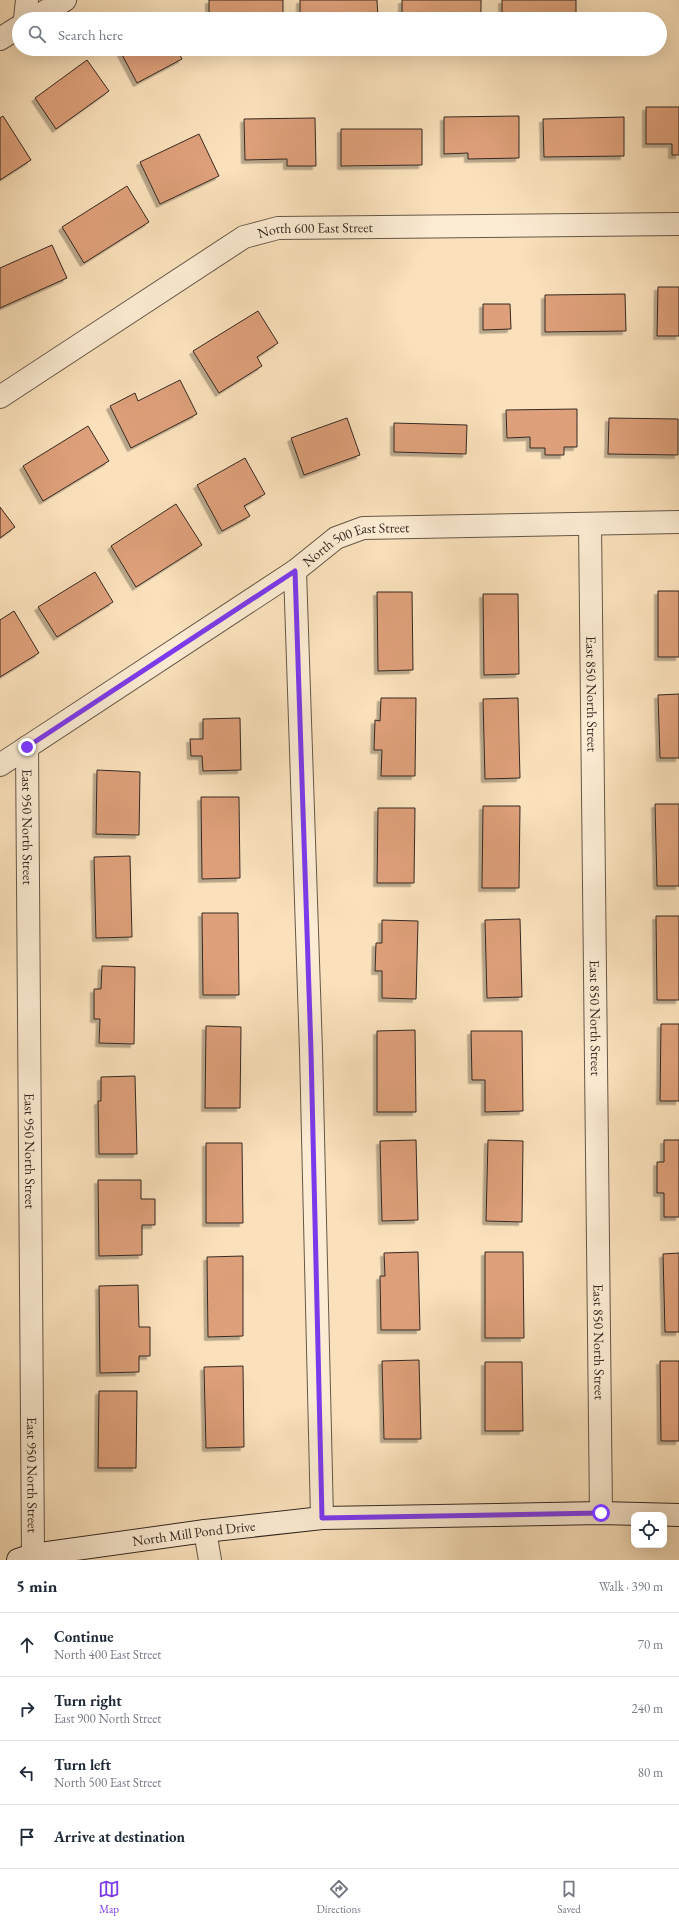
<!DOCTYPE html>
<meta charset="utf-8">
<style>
:root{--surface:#fff;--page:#f2f2f3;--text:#1f2937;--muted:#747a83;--line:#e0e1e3;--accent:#7c3aed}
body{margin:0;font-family:"EB Garamond",serif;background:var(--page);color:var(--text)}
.controls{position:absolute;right:12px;bottom:12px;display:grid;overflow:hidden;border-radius:8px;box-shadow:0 4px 16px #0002}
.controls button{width:36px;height:36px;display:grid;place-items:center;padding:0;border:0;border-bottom:1px solid var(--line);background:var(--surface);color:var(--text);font:20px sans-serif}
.stop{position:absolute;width:12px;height:12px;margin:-9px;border:3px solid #7c3aed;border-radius:50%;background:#fff}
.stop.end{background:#7c3aed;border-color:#fff;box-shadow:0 1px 4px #0008}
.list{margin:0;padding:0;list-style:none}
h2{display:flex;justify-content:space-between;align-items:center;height:52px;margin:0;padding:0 16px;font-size:17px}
h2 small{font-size:13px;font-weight:400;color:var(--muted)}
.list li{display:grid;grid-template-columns:26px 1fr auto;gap:12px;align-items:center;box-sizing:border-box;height:64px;padding:0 16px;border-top:1px solid var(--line)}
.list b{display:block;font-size:15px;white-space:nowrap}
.list p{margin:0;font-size:13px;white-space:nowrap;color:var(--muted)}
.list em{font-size:13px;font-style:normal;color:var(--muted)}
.icon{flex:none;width:22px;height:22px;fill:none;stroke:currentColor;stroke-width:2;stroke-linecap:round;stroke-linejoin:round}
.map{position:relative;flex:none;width:679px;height:1560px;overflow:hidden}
.search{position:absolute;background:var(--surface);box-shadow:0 4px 16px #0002;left:12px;right:12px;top:12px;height:44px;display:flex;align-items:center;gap:10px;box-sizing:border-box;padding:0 14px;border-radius:22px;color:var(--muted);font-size:15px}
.sheet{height:308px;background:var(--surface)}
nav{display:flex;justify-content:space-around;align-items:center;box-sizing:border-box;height:56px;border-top:1px solid var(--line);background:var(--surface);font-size:11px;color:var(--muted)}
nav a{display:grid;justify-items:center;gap:2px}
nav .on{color:var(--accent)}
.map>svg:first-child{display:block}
</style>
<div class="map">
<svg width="679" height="1560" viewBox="0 0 679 1560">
<defs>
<filter id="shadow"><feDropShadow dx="-3.5" dy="3.5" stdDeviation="0" flood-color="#0004"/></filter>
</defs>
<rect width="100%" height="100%" fill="#fae1bb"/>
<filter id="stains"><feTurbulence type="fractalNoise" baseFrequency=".005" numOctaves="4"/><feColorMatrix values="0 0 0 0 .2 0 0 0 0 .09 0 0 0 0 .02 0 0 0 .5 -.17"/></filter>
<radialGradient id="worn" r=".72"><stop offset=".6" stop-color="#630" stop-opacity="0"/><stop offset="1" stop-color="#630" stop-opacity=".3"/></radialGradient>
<path fill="#dea07a" stroke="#352922" filter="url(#shadow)" d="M209,0H283V19H209Z
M300,0H377L378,19H300Z
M402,0H481V19H402Z
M502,0H576V19H502Z
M119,49H177L182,59L137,83Z
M87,60L109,91L56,129L35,98Z
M646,107H679V155H672V144H646Z
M3,116L31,160L0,180V118Z
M519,116V158L468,159V153L444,154V117Z
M624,117V156L544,157L543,119Z
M315,118L316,166H287V159L245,160L244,119Z
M341,129H422V165L341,166Z
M199,134L219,176L160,204L140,162Z
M127,186L149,222L84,263L62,227Z
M52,245L67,278L0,308V268Z
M658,287H679V336H657Z
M625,294L626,331L545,332V295Z
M483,304H510L511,329L483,330Z
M258,311L278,343L257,357L262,366L219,393L193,351Z
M180,380L197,414L131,448L110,406L135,393L138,401Z
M577,409V447H564V455H545V448H530V437L507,438L506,410Z
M347,418L360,455L304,475L291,438Z
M609,418L678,419V455L608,454Z
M394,423L467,425L466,454L394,452Z
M88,426L109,461L43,501L23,466Z
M245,458L265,494L244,506L250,516L222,531L197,485Z
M176,504L202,545L136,587L111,546Z
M0,507L15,527L0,538Z
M95,572L113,602L57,637L38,607Z
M658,591H679V657H658Z
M377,592H412L413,670L378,671Z
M483,594H518L519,674L484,675Z
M14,611L39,653L0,677V620Z
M679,694V758H660L658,695Z
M381,698H416L415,776H381L382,750H374L375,720L380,721Z
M518,698L520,778L485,779L483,699Z
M240,718L241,770L203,771L202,756H191L190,739H203V719Z
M97,770L140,772L139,835L96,834Z
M201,797H239L240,878L202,879Z
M655,804H679V886H657Z
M483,806H520L519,888H482Z
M378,808H415L414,883H377Z
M130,856L132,937L96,938L94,857Z
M202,913H238L239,995H203Z
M656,916H679V1000H657Z
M520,919L522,997L487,998L485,920Z
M382,920L418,921L416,999L382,998V971H375L376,943H382Z
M102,966L135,967L134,1044L99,1043L100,1019H94V989H101Z
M661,1024H679V1101H660Z
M206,1026L241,1027L240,1108H205Z
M415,1030L416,1112H377V1031Z
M471,1031H522L523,1111L485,1112V1080H472Z
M135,1076L137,1154H99L98,1101H101V1077Z
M416,1140L418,1220L382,1221L380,1141Z
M488,1140L523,1141L522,1222L486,1221Z
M664,1140H679V1217H664V1193H657V1162H664Z
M206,1143H242L243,1223H206Z
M98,1180H141V1199H155V1225H142V1255L99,1256Z
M418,1252L420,1330H381L380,1276H385L384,1253Z
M485,1252H523L524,1338H485Z
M679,1253V1332H665L663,1254Z
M243,1256V1336L208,1337L207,1257Z
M138,1285L139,1327H150V1356H139V1372L100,1373L99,1286Z
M419,1360L421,1439H384L382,1361Z
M660,1361H679V1441H661Z
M485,1362H522L523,1431H485Z
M243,1366L244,1447L206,1448L204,1367Z
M99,1391H137L136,1468H98Z"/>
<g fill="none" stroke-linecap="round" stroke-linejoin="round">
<g stroke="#665748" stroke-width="24">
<g id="street">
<path d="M25,19L27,0"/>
<path d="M32,19L65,0"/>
<path d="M0,39L19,27"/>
<path id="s1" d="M0,397L244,237L278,228L679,224"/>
<path id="s2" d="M590,524L601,1513"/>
<path d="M295,571L311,1051L322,1518"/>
<path id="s3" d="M27,747L33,1555"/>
<path id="s4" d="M0,765L295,571L336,538L363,528L679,522"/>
<path d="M205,1531L210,1560"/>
</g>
</g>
<g stroke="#352922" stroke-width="24">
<g id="secondary">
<path id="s5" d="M18,1560L33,1555L205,1531L322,1518L601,1513L679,1515"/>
</g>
</g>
<use href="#street" stroke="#fcecd3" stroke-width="22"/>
<use href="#secondary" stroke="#fcecd3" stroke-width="22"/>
</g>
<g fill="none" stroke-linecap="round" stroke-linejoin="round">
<path stroke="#7c3aed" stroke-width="5" d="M27,747L295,571L311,1051L322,1518L601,1513"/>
</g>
<g text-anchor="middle" stroke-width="3" stroke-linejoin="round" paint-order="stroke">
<g font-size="14" fill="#352922" stroke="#fcecd3">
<text dy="5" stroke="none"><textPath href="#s1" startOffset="364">North 600 East Street</textPath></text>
<text dy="5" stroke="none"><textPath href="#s4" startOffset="423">North 500 East Street</textPath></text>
<text dy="5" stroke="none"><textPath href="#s2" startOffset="170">East 850 North Street</textPath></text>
<text dy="5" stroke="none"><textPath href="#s3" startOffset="80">East 950 North Street</textPath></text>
<text dy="5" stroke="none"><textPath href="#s2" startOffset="494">East 850 North Street</textPath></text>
<text dy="5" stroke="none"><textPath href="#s3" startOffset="404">East 950 North Street</textPath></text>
<text dy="5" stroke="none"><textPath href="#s2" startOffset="818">East 850 North Street</textPath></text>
<text dy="5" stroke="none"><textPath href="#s3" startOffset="728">East 950 North Street</textPath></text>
<text dy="5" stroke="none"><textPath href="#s5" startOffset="178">North Mill Pond Drive</textPath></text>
</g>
</g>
<rect width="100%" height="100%" filter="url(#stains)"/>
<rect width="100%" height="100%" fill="url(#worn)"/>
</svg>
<div class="controls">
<button><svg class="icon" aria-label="locate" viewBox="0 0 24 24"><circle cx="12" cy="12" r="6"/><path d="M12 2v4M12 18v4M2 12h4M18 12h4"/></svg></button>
</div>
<div class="stop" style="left:601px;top:1513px"></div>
<div class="stop end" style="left:27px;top:747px"></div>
<div class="search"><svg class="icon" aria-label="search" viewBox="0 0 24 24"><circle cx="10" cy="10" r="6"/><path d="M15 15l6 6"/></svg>Search here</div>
</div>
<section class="sheet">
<h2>5 min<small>Walk · 390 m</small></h2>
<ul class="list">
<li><svg class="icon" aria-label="ahead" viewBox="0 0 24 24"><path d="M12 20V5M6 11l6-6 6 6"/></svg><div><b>Continue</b><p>North 400 East Street</p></div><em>70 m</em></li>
<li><svg class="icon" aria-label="right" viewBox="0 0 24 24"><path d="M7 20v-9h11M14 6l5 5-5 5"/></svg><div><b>Turn right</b><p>East 900 North Street</p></div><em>240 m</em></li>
<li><svg class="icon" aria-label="left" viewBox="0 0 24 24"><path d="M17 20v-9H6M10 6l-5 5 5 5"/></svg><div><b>Turn left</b><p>North 500 East Street</p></div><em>80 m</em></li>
<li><svg class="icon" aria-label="arrive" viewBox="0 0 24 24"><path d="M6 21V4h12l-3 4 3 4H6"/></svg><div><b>Arrive at destination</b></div></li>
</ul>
</section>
<nav>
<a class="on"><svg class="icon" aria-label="map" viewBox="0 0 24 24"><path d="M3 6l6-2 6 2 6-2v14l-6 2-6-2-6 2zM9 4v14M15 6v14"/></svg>Map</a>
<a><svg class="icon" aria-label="directions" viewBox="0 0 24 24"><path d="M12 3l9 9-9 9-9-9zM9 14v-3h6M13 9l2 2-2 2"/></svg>Directions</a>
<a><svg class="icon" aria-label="saved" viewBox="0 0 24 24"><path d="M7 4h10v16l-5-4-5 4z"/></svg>Saved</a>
</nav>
